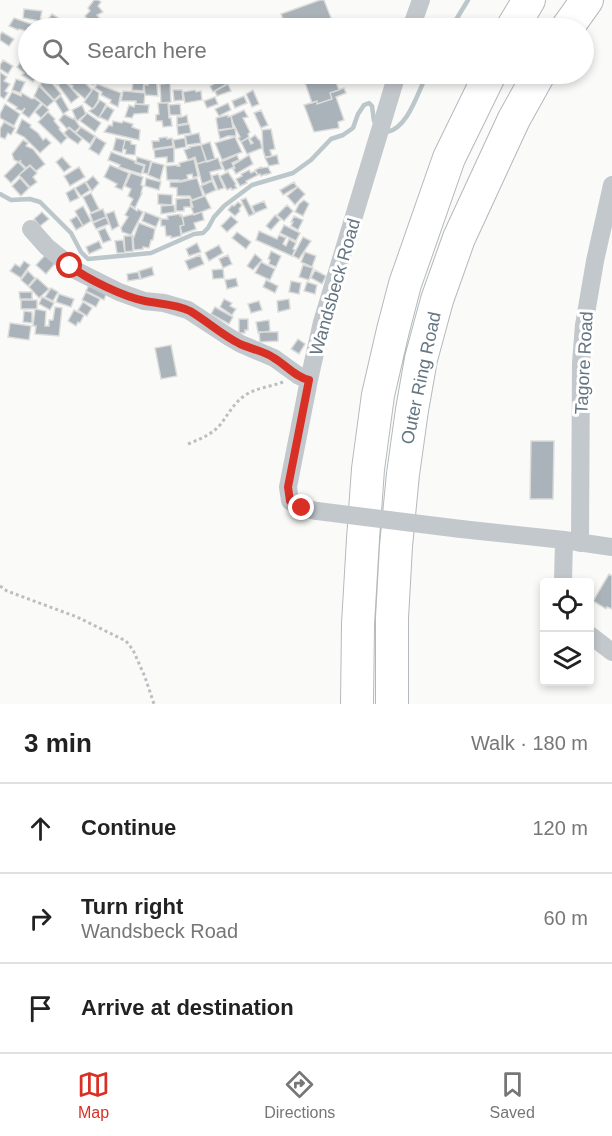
<!DOCTYPE html>
<meta charset="utf-8">
<style>
:root{--surface:#fff;--page:#f2f2f2;--text:#222;--muted:#767676;--line:#e0e0e0;--accent:#d93025}
body{margin:0;font-family:Helvetica,sans-serif;background:var(--page);color:var(--text)}
.controls{position:absolute;right:18px;bottom:18px;display:grid;overflow:hidden;border-radius:6px;box-shadow:0 3px 9px #0003}
.controls button{width:54px;height:54px;display:grid;place-items:center;padding:0;border:0;border-bottom:2px solid var(--line);background:var(--surface);color:var(--text);font:30px sans-serif}
.stop{position:absolute;width:18px;height:18px;margin:-14px;border:4px solid #d93025;border-radius:50%;background:#fff}
.stop.end{background:#d93025;border-color:#fff;box-shadow:0 2px 6px #0008}
.list{margin:0;padding:0;list-style:none}
h2{display:flex;justify-content:space-between;align-items:center;height:78px;margin:0;padding:0 24px;font-size:26px}
h2 small{font-size:20px;font-weight:400;color:var(--muted)}
.list li{display:grid;grid-template-columns:39px 1fr auto;gap:18px;align-items:center;box-sizing:border-box;height:90px;padding:0 24px;border-top:2px solid var(--line)}
.list b{display:block;font-size:22px;white-space:nowrap}
.list p{margin:0;font-size:20px;white-space:nowrap;color:var(--muted)}
.list em{font-size:20px;font-style:normal;color:var(--muted)}
.icon{flex:none;width:33px;height:33px;fill:none;stroke:currentColor;stroke-width:2;stroke-linecap:round;stroke-linejoin:round}
.map{position:relative;flex:none;width:612px;height:704px;overflow:hidden}
.search{position:absolute;background:var(--surface);box-shadow:0 3px 9px #0003;left:18px;right:18px;top:18px;height:66px;display:flex;align-items:center;gap:15px;box-sizing:border-box;padding:0 21px;border-radius:33px;color:var(--muted);font-size:22px}
.sheet{height:348px;background:var(--surface)}
nav{display:flex;justify-content:space-around;align-items:center;box-sizing:border-box;height:84px;border-top:2px solid var(--line);background:var(--surface);font-size:16px;color:var(--muted)}
nav a{display:grid;justify-items:center;gap:3px}
nav .on{color:var(--accent)}
.map>svg:first-child{display:block}
</style>
<div class="map">
<svg width="612" height="704" viewBox="0 0 612 704">
<rect width="100%" height="100%" fill="#fafaf8"/>
<g fill="none" stroke-linecap="round" stroke-linejoin="round">
<path stroke="#bbc7cb" stroke-width="4.5" d="M451,28L468,0
M387,132C408,128 418,92 427,74
M0,194L11,200L30,199L40,202L71,233L81,252L88,259L151,253L194,234L203,233L208,228L214,217L224,206L252,185L293,173L311,160L331,139L343,135L353,128L358,114L364,105L369,103L372,106L374,121"/>
</g>
<path fill="#aab3b9" stroke="#dcdcda" stroke-width="1.5" d="M94,0H98L101,2L98,6L103,12L97,15L101,20L92,26L85,16L90,11L88,8Z
M320,0H324L335,28H286L281,14Z
M24,9L42,11L40,21L23,18Z
M52,14L60,19L53,28H47L43,26Z
M14,18L37,26L36,28H28V34L25,33L26,31L19,29L18,30L9,26Z
M2,32L14,39L9,46L0,40V35Z
M24,57L28,60V74H39L33,82L22,75L24,73L17,67Z
M3,60L13,66L8,74L0,69V65Z
M0,72L7,77L4,81L10,84L5,91L8,93L4,99L0,96Z
M51,74H61L65,78L57,85L48,76Z
M88,74H95L100,78L93,85L85,77Z
M134,74L142,75L141,82H144L143,91L132,90Z
M231,74H242L230,82L213,92L210,86Z
M302,74H339L341,78L335,80L339,90L330,93L332,99L317,104V101L312,103Z
M78,76L92,90L85,99L72,88L73,86L69,84Z
M156,76L158,96L145,95L144,85H148V77Z
M47,77L61,94L54,100L40,85Z
M16,79L25,82L20,93L12,90Z
M64,80L79,97L71,103L58,85Z
M170,83L171,102L161,103L160,84Z
M97,84L121,93L118,107L110,103L111,100L101,95L102,92L95,88Z
M228,84L231,91L217,96L215,91Z
M39,86L54,101L47,107L34,96Z
M344,88L346,93L336,97L344,120L338,122L339,128L314,132L304,105L317,101V104L332,99L330,93Z
M93,89L99,93L98,101L93,109L84,102Z
M173,90H182L183,100L174,101Z
M195,90L196,92L201,91L202,100L185,103L183,92Z
M253,90L259,104L252,107L246,94Z
M123,91L145,93L144,104H136V101H121Z
M12,92L21,96L22,93L32,99L34,98L41,103L29,118L22,113L25,108L22,111L16,109L17,107L7,101Z
M61,96L69,110L63,114L55,101Z
M244,96L247,103L235,108L232,101Z
M215,97L218,104L207,108L204,101Z
M100,100L106,104L99,118L89,111L95,107Z
M158,103H168L169,118H171L172,126L163,127L162,121H156V115L159,114Z
M228,103L231,110L219,116L215,109Z
M5,104L20,114L14,126L0,118V114Z
M43,104L49,110L41,118L35,112Z
M135,104L149,105L148,113L134,114L132,118L125,117L129,105L134,107Z
M180,104L181,115H170L169,105Z
M82,105L86,114L77,121L72,110Z
M107,106L114,110L108,121L99,117Z
M244,110L248,117L243,118L250,132L248,134L249,137L241,142L238,138L240,137L233,123L231,116Z
M261,110L268,125L261,128L254,113Z
M48,112L55,119L54,121L60,128L59,129L67,138L61,144L38,122Z
M87,113L101,123L95,132L80,121Z
M64,114L73,119L74,118L80,127L75,132L69,127L67,129L59,120Z
M187,115L188,123L177,125V117H182Z
M228,115V117L231,116L233,128L218,130L216,118Z
M22,119L31,125L30,127L38,133L43,140L46,138L51,143L40,153L24,137L16,133Z
M113,121L122,123L123,121L133,124L132,127L140,130L139,140L104,132L109,125L112,126Z
M4,122L15,128L11,135L8,133L5,139L0,137V129Z
M189,124L191,133L178,135L177,126Z
M81,127L95,136L90,144L76,133Z
M69,128L82,139L78,144L69,138L64,133Z
M235,128L236,136H228L220,139L218,131Z
M271,129L275,149L270,150L272,156L265,157L263,150L262,130Z
M199,133L201,143L187,145L185,136Z
M255,135L259,140H260L262,148L247,154L241,142L248,138L251,144L253,143L250,139Z
M96,137L106,143L99,155L89,149Z
M167,137V139L172,138L173,146L153,149L152,141H159V138Z
M235,137L242,152L222,160L215,143Z
M116,138L125,140L122,153L113,150Z
M185,138L186,147L175,149L173,140Z
M23,140L28,143L26,146L33,149L45,164L36,171L30,165L26,168L20,162L21,160L19,162L14,160L12,154Z
M125,140L131,141V144L136,145L135,155L125,154L126,150L123,149Z
M210,142L215,159L207,162L201,145Z
M201,145L206,161L197,164L195,157L188,160L184,150L190,148L189,147Z
M174,147V162L167,163V157L155,158L154,150Z
M111,152L135,161V163L144,166L141,174L119,167L120,165L108,160Z
M237,155L239,160L232,163L234,167L225,171L221,162Z
M249,155L253,164L236,174L233,169L235,168L233,165Z
M277,155L279,164L269,166L265,158Z
M62,157L71,167L64,172L56,162Z
M137,157L151,161L148,174L143,173L145,165L136,162Z
M218,158L222,169L210,172L212,180L202,184L197,164Z
M194,159L198,176L193,178L192,174L187,175L188,179L179,181V180H167L166,166L177,165V166H180L179,163Z
M18,162L25,169L11,183L4,176Z
M152,162L164,165L160,180L148,175Z
M110,165L129,173L122,190L115,187L117,184L104,177Z
M30,166L37,173L33,177L37,182L30,187L19,175Z
M79,167L85,177L70,186L64,176Z
M261,167V168L268,167L271,173L266,175V174L261,176L260,174L258,175L255,170Z
M249,170L251,173L255,171L258,175L246,181L247,183L240,186L236,179L242,176L241,174Z
M228,172L236,184L235,185L237,188L232,190L231,188L227,190L220,176Z
M131,173L143,177L141,185L143,186L141,193H142L135,208L130,205L133,199L128,196L131,189L125,186Z
M218,174L224,188L218,190L212,176Z
M93,176L99,183L92,191L86,182Z
M20,178L29,188L21,196L12,186Z
M146,178L161,182L159,190L145,186Z
M197,178L203,196L192,200L190,196H177V188L170,187V182H181Z
M212,181L216,190L205,195L201,186Z
M85,182L90,190L81,196L75,188Z
M294,182L297,187L283,195L280,190Z
M298,187L305,194L295,205L287,196Z
M74,188L79,198L70,202L66,193Z
M91,193L99,209L91,213L83,197Z
M158,194L172,195V205L158,204Z
M205,196L211,208L194,215L191,207H193L191,201Z
M190,198L191,207H184V211H176V199Z
M246,198L254,214L249,216L241,200Z
M304,200L309,204L303,216L295,212L299,204Z
M264,201L267,208L255,213L252,206Z
M238,202L242,205L239,209L240,211L235,216L228,210L232,205L234,206Z
M174,205L175,212L161,214V206Z
M287,205L293,211L284,221L277,215Z
M83,206L91,221L83,226L75,211Z
M130,206L137,211L138,209L143,212L131,235L122,232L121,228L128,217L125,215Z
M103,209L106,217L93,222L90,214Z
M114,211L119,226L112,230L106,214Z
M42,212L49,219L40,226L34,219Z
M145,212L160,218L156,227L142,221Z
M202,212L204,220L194,223L196,229L182,234L180,226L184,225L182,217Z
M180,214V216L182,215L184,225L180,226L181,236L171,238V236H166L165,226H161V219H168L167,216Z
M275,215L280,220L271,230L266,226Z
M77,216L83,226L76,230L70,220Z
M231,216L238,222L227,232L221,226Z
M294,216L303,220L298,230L291,226L293,222H291Z
M106,217L109,224L96,229L93,223Z
M139,223L155,229L153,240H151L149,248L143,247V249L134,250L133,236L134,237Z
M284,225L300,233L296,241L280,233Z
M105,228L111,240L103,243L98,231Z
M259,231L277,239L279,235L286,238L283,244L286,246L289,239L296,243L293,249L295,250L292,256L256,240Z
M237,232L251,242L246,249L232,238Z
M124,236H132L133,251L125,252Z
M303,237L311,241L299,259L293,256Z
M123,240L125,253H117L115,241Z
M99,241L102,248L89,254L86,247Z
M197,243L201,252L189,256L186,249Z
M219,245L223,253L209,261L205,253L206,252Z
M271,251L281,256L276,267L269,264L270,260L268,259Z
M48,252L58,260L46,274L36,265Z
M305,252L316,256L312,267L301,262Z
M255,254L262,260L253,270L247,266Z
M200,255L204,264L189,270L185,261Z
M228,255L232,264L223,268L219,259Z
M24,261L30,265L21,278L10,271L15,264L20,267Z
M261,262L275,269L270,280L255,273Z
M303,265L313,268L309,280L299,277Z
M152,267L154,275L141,279L139,271Z
M223,269L224,278L213,279L212,270Z
M315,270L326,276L322,284L311,278Z
M28,271L35,278L28,286L21,280Z
M138,272L140,279L128,281L127,274Z
M37,278L49,289L39,298L29,287Z
M236,278L238,286L227,289L225,280Z
M266,280L278,286L275,293L263,287Z
M291,281L301,283L299,294L289,292Z
M307,282L317,285L315,294L304,291Z
M90,283L107,292L104,300L86,291Z
M51,288L58,292L53,301L45,297Z
M19,292H32V299H20Z
M86,292L100,299L96,307L82,300Z
M59,294L74,299L71,307L56,302Z
M42,297L54,303L50,310L39,304Z
M224,299L232,303L230,306L236,309L232,315L220,307Z
M289,299L290,309L278,312L277,301Z
M21,300H37V309H21Z
M259,301L262,310L251,313L248,304Z
M83,302L92,308L87,316L78,310Z
M55,307L62,308L59,336L35,334L36,326H33L35,309L46,311L45,326H49V320H53Z
M215,307L233,317L229,324L211,314Z
M74,310L84,315L80,323L78,322L76,326L68,321Z
M24,311L32,312V323L23,322Z
M239,319H248V330H245V333H239Z
M269,320L270,331L258,333L256,322Z
M10,323L31,326L29,340L8,337Z
M259,332H278V341L260,342Z
M298,339L305,344L299,354L291,349Z
M171,345L177,376L161,379L155,348Z
M531,441H554L553,499H530Z
M609,574L612,576V609L607,607L606,609L593,601Z"/>
<g fill="none" stroke-linecap="round" stroke-linejoin="round">
<g stroke="#b4b9bd" stroke-width="34">
<path id="motorway" d="M512,28L529,0
M567,28L587,0
M357,704L358,624L363,539L368,469L378,395L393,330L405,284L449,158L490,74
M392,704V618L396,546L403,474L412,410L421,359L437,300L459,238L514,119L539,74"/>
</g>
<path stroke="#bbbfc2" stroke-width="3" stroke-dasharray="3 3" stroke-linecap="butt" d="M188,444C200,439 211,435 220,425C228,415 233,404 244,396C255,388 270,387 283,382
M0,586L7,591L77,617L126,641L133,650L145,677L154,704"/>
<path stroke="#c3c8cc" stroke-width="18" d="M411,28L421,0
M31,229L47,247L77,271L119,292L144,301L164,303L188,310L229,337L241,344L274,358L299,376L309,380
M317,511C307,509 298,508 290,501L288,487L309,380L322,322L397,74
M461,529L564,540L612,547
M580,543L581,363L584,325L595,261L612,185
M563,582L564,540
M590,635L612,652"/>
<use href="#motorway" stroke="#fff" stroke-width="32"/>
<path stroke="#c3c8cc" stroke-width="18" d="M317,511L461,529"/>
</g>
<g fill="none" stroke-linecap="round" stroke-linejoin="round">
<path stroke="#d93025" stroke-width="8" d="M70,266C87,279 124,297 145,301C160,304 176,304 190,311C207,321 222,335 240,344C251,349 264,351 274,358C286,365 295,377 309,380L288,487L290,501L294,505L302,508"/>
</g>
<g text-anchor="middle" stroke-width="6" stroke-linejoin="round" paint-order="stroke">
<g font-size="18" fill="#657683" stroke="#fff">
<text transform="translate(335 287) rotate(-74)" y="6">Wandsbeck Road</text>
<text transform="translate(584 363) rotate(-87)" y="6">Tagore Road</text>
<text transform="translate(421 378) rotate(-78)" y="6">Outer Ring Road</text>
</g>
</g>
</svg>
<div class="controls">
<button><svg class="icon" aria-label="locate" viewBox="0 0 24 24"><circle cx="12" cy="12" r="6"/><path d="M12 2v4M12 18v4M2 12h4M18 12h4"/></svg></button>
<button><svg class="icon" aria-label="layers" viewBox="0 0 24 24"><path d="M12 4l9 5-9 5-9-5zM3 14l9 5 9-5"/></svg></button>
</div>
<div class="stop" style="left:70px;top:266px"></div>
<div class="stop end" style="left:302px;top:508px"></div>
<div class="search"><svg class="icon" aria-label="search" viewBox="0 0 24 24"><circle cx="10" cy="10" r="6"/><path d="M15 15l6 6"/></svg>Search here</div>
</div>
<section class="sheet">
<h2>3 min<small>Walk · 180 m</small></h2>
<ul class="list">
<li><svg class="icon" aria-label="ahead" viewBox="0 0 24 24"><path d="M12 20V5M6 11l6-6 6 6"/></svg><div><b>Continue</b></div><em>120 m</em></li>
<li><svg class="icon" aria-label="right" viewBox="0 0 24 24"><path d="M7 20v-9h11M14 6l5 5-5 5"/></svg><div><b>Turn right</b><p>Wandsbeck Road</p></div><em>60 m</em></li>
<li><svg class="icon" aria-label="arrive" viewBox="0 0 24 24"><path d="M6 21V4h12l-3 4 3 4H6"/></svg><div><b>Arrive at destination</b></div></li>
</ul>
</section>
<nav>
<a class="on"><svg class="icon" aria-label="map" viewBox="0 0 24 24"><path d="M3 6l6-2 6 2 6-2v14l-6 2-6-2-6 2zM9 4v14M15 6v14"/></svg>Map</a>
<a><svg class="icon" aria-label="directions" viewBox="0 0 24 24"><path d="M12 3l9 9-9 9-9-9zM9 14v-3h6M13 9l2 2-2 2"/></svg>Directions</a>
<a><svg class="icon" aria-label="saved" viewBox="0 0 24 24"><path d="M7 4h10v16l-5-4-5 4z"/></svg>Saved</a>
</nav>
